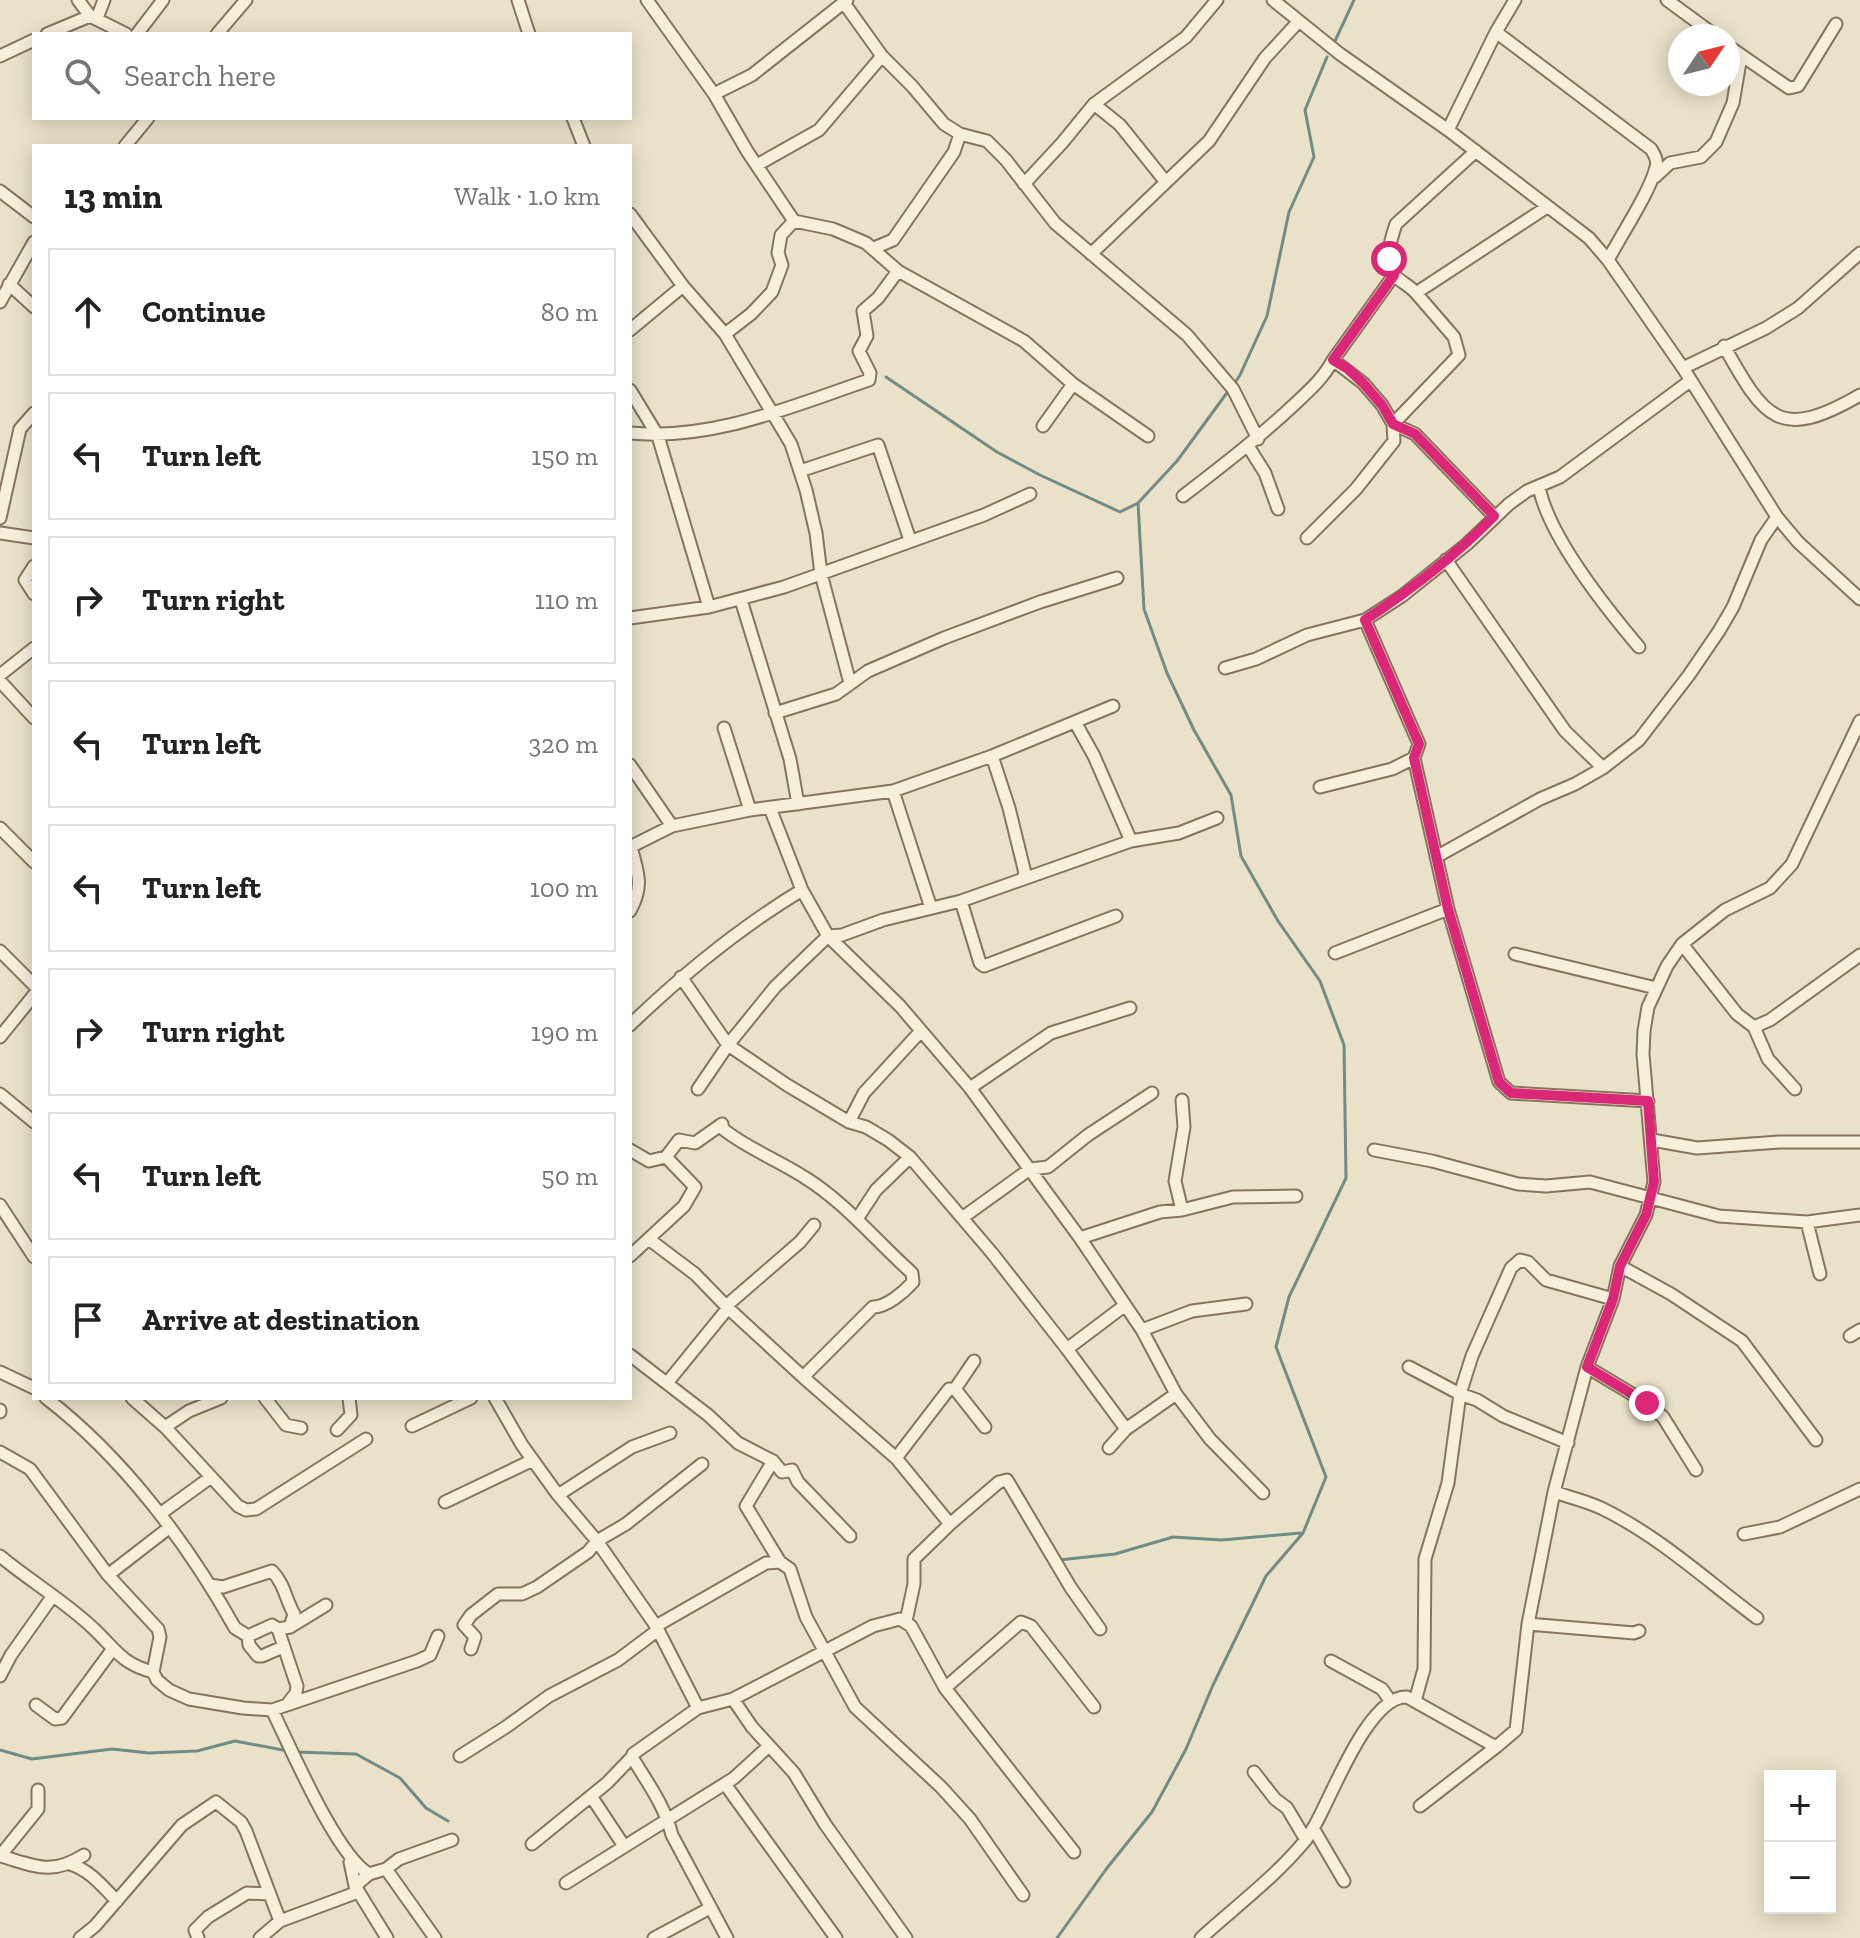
<!DOCTYPE html>
<meta charset="utf-8">
<style>
:root{--surface:#fff;--page:#f2f2f2;--text:#222;--muted:#767676;--line:#e0e0e0}
body{margin:0;font-family:"Zilla Slab",serif;background:var(--page);color:var(--text)}
.controls{position:absolute;right:24px;bottom:24px;display:grid;overflow:hidden;border-radius:0px;box-shadow:0 4px 20px #0003}
.controls button{width:72px;height:72px;display:grid;place-items:center;padding:0;border:0;border-bottom:2px solid var(--line);background:var(--surface);color:var(--text);font:40px sans-serif}
.compass{position:absolute;left:1668px;top:24px;width:72px;height:72px;border-radius:50%;background:var(--surface);box-shadow:0 4px 20px #0003;rotate:55deg}
.stop{position:absolute;width:24px;height:24px;margin:-18px;border:6px solid #db2777;border-radius:50%;background:#fff}
.stop.end{background:#db2777;border-color:#fff;box-shadow:0 2px 8px #0008}
.list{margin:0;padding:0;list-style:none}
h2{display:flex;justify-content:space-between;align-items:center;height:104px;margin:0;padding:0 32px;font-size:34px}
h2 small{font-size:26px;font-weight:400;color:var(--muted)}
.list li{display:grid;grid-template-columns:52px 1fr auto;gap:24px;align-items:center;box-sizing:border-box;height:128px;margin:0 16px 16px;padding:0 16px;border:2px solid var(--line);border-radius:0px}
.list b{display:block;font-size:30px;white-space:nowrap}
.list em{font-size:26px;font-style:normal;color:var(--muted)}
.icon{flex:none;width:44px;height:44px;fill:none;stroke:currentColor;stroke-width:2;stroke-linecap:round;stroke-linejoin:round}
.map{position:relative;flex:none;width:1860px;height:1938px;overflow:hidden}
.search{position:absolute;background:var(--surface);box-shadow:0 4px 20px #0003;left:32px;top:32px;width:600px;height:88px;display:flex;align-items:center;gap:20px;box-sizing:border-box;padding:0 28px;border-radius:0px;color:var(--muted);font-size:30px}
.panel{position:absolute;background:var(--surface);box-shadow:0 4px 20px #0003;left:32px;top:144px;width:600px;height:1256px;border-radius:0px}
.map>svg:first-child{display:block}
</style>
<div class="map">
<svg width="1860" height="1938" viewBox="0 0 1860 1938">
<rect width="100%" height="100%" fill="#eae2c8"/>
<g fill="none" stroke-linecap="round" stroke-linejoin="round">
<path stroke="#708c87" stroke-width="3" d="M1335,41L1354,0
M886,377L997,452L1040,475L1120,512L1138,503
M1234,384L1240,375L1267,316L1289,212L1314,157L1305,110L1327,57
M1059,1560L1115,1554L1173,1537L1222,1540L1300,1533
M0,1750L32,1759L112,1749L149,1753L197,1751L235,1741L288,1751
M295,1752L356,1754L400,1778L426,1808L448,1821
M1057,1938L1107,1868L1152,1812L1186,1749L1213,1685L1266,1576L1303,1533L1326,1477L1276,1347L1289,1297L1346,1178L1344,1045L1320,981L1278,921L1241,856L1231,795L1194,730L1167,673L1144,609L1138,503L1177,461L1229,390"/>
<g stroke="#85755e" stroke-width="15">
<path id="minor" d="M78,0L90,16L126,34
M518,0L529,34
M647,0L714,94L747,151L794,221L833,229L866,243L898,271L1024,341L1073,384L1148,436
M1273,0L1340,54L1448,130L1589,238L1608,260L1683,368L1777,517L1798,542L1860,599
M1667,0L1716,36
M844,3L882,56L912,86L944,124L960,134L987,141L1006,160L1055,223L1187,335L1233,389L1258,439
M97,18L104,0
M1496,32L1651,149C1655,155 1658,161 1656,167C1651,190 1620,237 1608,260
M47,34L90,16
M137,34L163,0
M217,34L246,0
M1728,46L1789,88L1798,86L1836,24
M0,56L34,40
M714,94L752,75L847,0
M1094,104L1120,125L1165,181
M573,118L584,146
M1448,130L1496,32L1515,0
M125,146L148,118
M1476,151L1396,224C1391,239 1383,262 1395,276C1401,282 1410,286 1416,293L1547,207
M757,165L819,130L882,56
M1655,177L1670,163L1701,157L1716,142L1733,103L1741,56
M1024,184L1062,143L1094,104L1186,37L1217,0
M0,191L34,217
M630,214L683,286L725,334L791,444L806,490L816,533L821,574L850,683
M874,248L893,240L954,152L960,134
M1091,254L1209,141L1265,58L1299,21
M9,284L34,307
M0,302L34,242
M630,330L683,286
M725,334L751,314L772,292L782,265L778,253L781,235L794,221
M1724,346C1765,419 1779,442 1860,395
M1333,360L1363,383L1382,405L1393,424L1415,434L1494,516
M1683,368L1766,328L1798,308L1860,253
M630,390L658,436L709,607
M1043,426L1073,384
M630,433C713,441 792,406 869,380L870,373L859,351L867,336L863,311L878,298L898,271
M1248,446L1265,473L1278,509
M800,471L878,445L910,540
M1539,487C1549,537 1606,608 1639,647
M1183,496C1222,466 1261,436 1297,402C1311,389 1324,377 1333,360L1394,275
M0,518L20,429L34,413
M0,533L34,538
M1307,538L1356,489L1394,441L1393,424L1459,355L1454,337L1416,293
M1446,560L1565,731L1603,768
M34,566L25,580L34,594
M741,600L790,759L798,804
M630,618L709,607L784,587L984,515L1030,494
M1365,620L1419,744L1414,758L1448,909L1499,1082L1511,1093L1648,1101
M1225,668L1256,659L1307,635L1365,620L1402,596L1467,544L1509,504L1527,491L1560,477L1690,381
M0,675L34,648
M0,681L34,718
M775,713L836,694L868,671L944,638L1040,602L1117,578
M1075,722L1094,756L1131,841
M724,728L750,810
M992,756L1009,808L1025,873L1023,878
M630,765L672,826
M1320,787L1392,769L1414,758
M893,791L931,908
M770,808L802,890L828,936L900,1006L970,1088L1080,1238L1142,1330L1176,1394L1210,1439L1263,1493
M0,828L34,862
M630,847L672,826L750,810L893,791L992,756L1113,706
M1436,857L1540,799L1575,784L1603,768L1639,740L1689,675L1719,631L1733,607L1761,540L1777,517
M961,901L980,963L984,966L1116,916
M630,911C644,885 638,874 631,847
M1682,944L1737,1014L1754,1027L1770,1020L1860,955
M0,951L34,985
M1335,953L1448,909
M1515,954L1656,988
M681,977L728,1045L787,1085L849,1122L866,1127L888,1140L910,1157L992,1253L1067,1349
M630,1025C683,974 739,928 802,890
M1754,1027L1768,1059L1795,1089
M0,1037L34,995
M970,1088L1051,1033L1130,1008
M698,1089L728,1045L775,987L828,936L842,935L883,920L961,901L1131,841L1179,833L1217,818
M0,1094L34,1122
M1182,1100L1184,1127L1175,1181L1182,1210
M849,1122L864,1093L920,1032
M1652,1140L1697,1148L1779,1142H1860
M630,1150L649,1161L666,1157L679,1140L695,1143L722,1124L723,1129C748,1149 778,1160 804,1177C845,1202 877,1242 912,1273L913,1282C904,1292 887,1307 873,1307L803,1377
M1374,1150L1432,1161L1518,1184L1546,1186L1590,1182L1719,1216L1807,1222L1860,1215
M0,1205L34,1257
M962,1218L1030,1169L1048,1167L1088,1135L1152,1093
M857,1219L876,1190L910,1157
M1807,1222L1820,1274
M1080,1238L1160,1212L1182,1210L1233,1197L1296,1196
M650,1240L695,1274L728,1308L803,1377L896,1458L950,1524L999,1482L1007,1480L1071,1588L1100,1629
M630,1256L684,1206L695,1187L666,1157
M1620,1266L1671,1294L1742,1341L1816,1440
M726,1306L800,1242L814,1225
M1124,1306L1067,1349L1126,1429
M1142,1330L1192,1311L1246,1304
M1850,1336L1860,1330
M630,1355L708,1415L738,1443L773,1461L782,1472L792,1470L798,1482L850,1536
M1409,1367L1460,1394L1472,1356L1511,1268L1520,1260L1528,1262L1546,1280L1613,1299
M1587,1367L1647,1403L1663,1417L1696,1470
M0,1372L34,1388
M667,1383L728,1308
M955,1389L974,1361
M46,1398C123,1457 188,1544 235,1628L248,1636L272,1625L278,1629L290,1627L326,1605
M132,1398L165,1427L238,1506L246,1510L256,1509L366,1439
M265,1398L286,1425L301,1428
M495,1398L522,1445L558,1495L597,1541L656,1626L698,1708
M0,1410V1412
M412,1426L471,1398
M165,1427L189,1411L221,1398
M337,1430L351,1415L349,1398
M1109,1448L1126,1429L1176,1394
M0,1452L30,1469L108,1575L158,1629L160,1637L153,1672L157,1680L169,1690L189,1699L243,1708L272,1710L417,1661L430,1655L438,1636
M896,1458L949,1389H955L985,1427
M773,1461L746,1506L780,1562
M1554,1492C1569,1497 1586,1501 1601,1508C1659,1536 1706,1580 1757,1618
M558,1495L632,1447L670,1433
M445,1502L533,1460
M160,1514L211,1477
M1744,1534L1780,1527L1860,1489
M0,1556C30,1581 66,1602 94,1629C116,1650 122,1664 153,1672
M108,1575L170,1527
M210,1585L223,1587L272,1571C285,1585 285,1598 294,1614L290,1627
M906,1621L914,1584V1559L950,1524
M1528,1624L1634,1633L1639,1631
M656,1626L766,1563L780,1562L790,1569L806,1617L855,1707L941,1787L970,1819L1023,1895
M278,1629L297,1686L296,1693L289,1702
M248,1636L249,1645L258,1656H262L283,1647
M471,1649L475,1637L464,1625L471,1615L498,1594H522L537,1587L588,1552L597,1541L626,1524L702,1464
M1331,1661L1382,1689L1391,1702
M0,1676L11,1655L52,1597
M945,1688L1021,1622L1031,1626L1094,1707
M733,1699L752,1727L794,1773L825,1824L906,1938
M1415,1701L1424,1669L1425,1559L1448,1483L1460,1394L1477,1400L1503,1416L1568,1443
M36,1705L55,1719L62,1718L112,1650
M272,1710C291,1748 336,1855 369,1874
M460,1756L506,1727L549,1696L618,1660L658,1630
M1254,1772L1275,1799L1287,1808L1306,1840
M725,1784L836,1938
M591,1796L624,1846
M1420,1806L1496,1747
M1313,1828L1344,1881
M532,1844L607,1783L632,1757
M0,1856L38,1809V1790
M1,1856C35,1866 51,1876 84,1855
M350,1862L355,1886L387,1938
M70,1864C90,1870 103,1887 117,1901
M386,1869L435,1938
M566,1883L734,1778L769,1746
M355,1886L369,1874L386,1869L399,1859L452,1840
M80,1938L95,1926L182,1825L216,1802L241,1822L246,1831L280,1921
M198,1938L195,1930L208,1917L247,1893L270,1894
M260,1938L280,1921L358,1892
M654,1938L710,1908
M727,1938L672,1835C664,1804 648,1784 632,1757L633,1754L698,1708L733,1699L873,1626L900,1619L911,1626L945,1688L1074,1852
M1201,1938C1235,1907 1274,1878 1304,1842C1314,1830 1321,1813 1328,1799C1341,1773 1374,1695 1407,1697L1496,1747L1516,1730L1528,1624L1554,1492L1587,1367L1613,1299L1620,1266L1646,1215L1654,1182L1643,1054L1644,1031L1648,1007L1667,966L1682,944L1725,910L1770,888L1792,864L1860,721"/>
</g>
<use href="#minor" stroke="#f6efda" stroke-width="11"/>
</g>
<g fill="none" stroke-linecap="round" stroke-linejoin="round">
<path stroke="#db2777" stroke-width="10" d="M1389,259L1394,275L1333,360L1348,369L1363,383L1382,405L1393,424L1415,434L1494,516C1455,556 1412,589 1365,620L1419,744L1414,758L1448,909L1499,1082L1511,1093L1648,1101L1654,1182L1646,1215L1620,1266L1613,1299L1587,1367L1647,1403"/>
</g>
</svg>
<div class="controls">
<button>+</button>
<button>−</button>
</div>
<svg class="compass" viewBox="-18 -18 36 36"><path d="M0-13l5 13h-10z" fill="#e53935"/><path d="M0 13l5-13h-10z" fill="#767676"/></svg>
<div class="stop" style="left:1389px;top:259px"></div>
<div class="stop end" style="left:1647px;top:1403px"></div>
<div class="search"><svg class="icon" aria-label="search" viewBox="0 0 24 24"><circle cx="10" cy="10" r="6"/><path d="M15 15l6 6"/></svg>Search here</div>
<section class="panel">
<h2>13 min<small>Walk · 1.0 km</small></h2>
<ul class="list">
<li><svg class="icon" aria-label="ahead" viewBox="0 0 24 24"><path d="M12 20V5M6 11l6-6 6 6"/></svg><div><b>Continue</b></div><em>80 m</em></li>
<li><svg class="icon" aria-label="left" viewBox="0 0 24 24"><path d="M17 20v-9H6M10 6l-5 5 5 5"/></svg><div><b>Turn left</b></div><em>150 m</em></li>
<li><svg class="icon" aria-label="right" viewBox="0 0 24 24"><path d="M7 20v-9h11M14 6l5 5-5 5"/></svg><div><b>Turn right</b></div><em>110 m</em></li>
<li><svg class="icon" aria-label="left" viewBox="0 0 24 24"><path d="M17 20v-9H6M10 6l-5 5 5 5"/></svg><div><b>Turn left</b></div><em>320 m</em></li>
<li><svg class="icon" aria-label="left" viewBox="0 0 24 24"><path d="M17 20v-9H6M10 6l-5 5 5 5"/></svg><div><b>Turn left</b></div><em>100 m</em></li>
<li><svg class="icon" aria-label="right" viewBox="0 0 24 24"><path d="M7 20v-9h11M14 6l5 5-5 5"/></svg><div><b>Turn right</b></div><em>190 m</em></li>
<li><svg class="icon" aria-label="left" viewBox="0 0 24 24"><path d="M17 20v-9H6M10 6l-5 5 5 5"/></svg><div><b>Turn left</b></div><em>50 m</em></li>
<li><svg class="icon" aria-label="arrive" viewBox="0 0 24 24"><path d="M6 21V4h12l-3 4 3 4H6"/></svg><div><b>Arrive at destination</b></div></li>
</ul>
</section>
</div>
